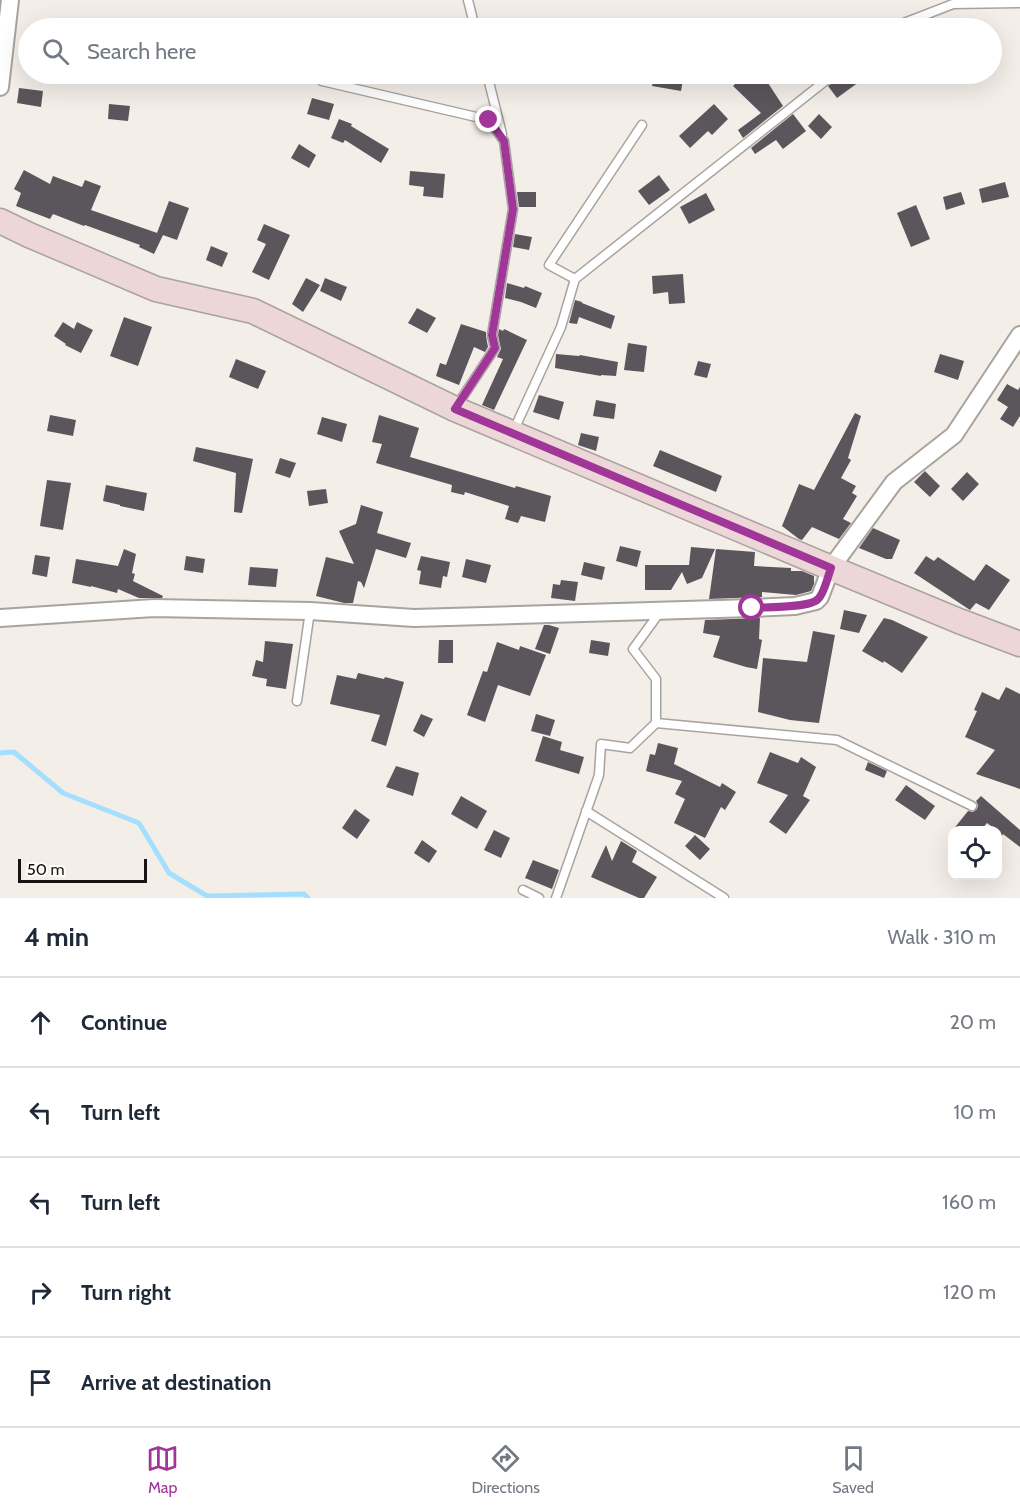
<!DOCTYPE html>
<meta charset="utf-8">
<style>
:root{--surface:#fff;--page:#f6f6f7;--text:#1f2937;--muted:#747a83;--line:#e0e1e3;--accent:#a03697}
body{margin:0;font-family:Cabin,sans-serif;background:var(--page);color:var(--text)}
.controls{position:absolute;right:18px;bottom:18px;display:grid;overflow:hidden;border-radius:12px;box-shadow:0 6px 24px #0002}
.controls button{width:54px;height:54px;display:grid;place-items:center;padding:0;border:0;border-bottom:2px solid var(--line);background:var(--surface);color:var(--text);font:30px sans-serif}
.scale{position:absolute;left:18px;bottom:15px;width:129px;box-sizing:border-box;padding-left:6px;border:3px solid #171413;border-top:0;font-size:16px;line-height:21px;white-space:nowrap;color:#171413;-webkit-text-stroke:4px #fffcfa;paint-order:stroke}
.stop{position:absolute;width:18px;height:18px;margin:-14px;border:4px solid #a03697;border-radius:50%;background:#fff}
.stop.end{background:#a03697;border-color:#fff;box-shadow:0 2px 6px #0008}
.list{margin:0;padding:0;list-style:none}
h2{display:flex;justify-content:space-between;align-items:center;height:78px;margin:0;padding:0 24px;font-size:26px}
h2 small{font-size:20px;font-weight:400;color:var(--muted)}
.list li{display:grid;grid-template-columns:39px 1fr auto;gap:18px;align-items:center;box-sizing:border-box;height:90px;padding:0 24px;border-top:2px solid var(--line)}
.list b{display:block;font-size:22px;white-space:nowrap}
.list em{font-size:20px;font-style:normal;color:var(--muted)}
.icon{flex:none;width:33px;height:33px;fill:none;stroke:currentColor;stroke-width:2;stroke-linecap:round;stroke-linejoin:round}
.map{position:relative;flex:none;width:1020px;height:898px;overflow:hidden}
.search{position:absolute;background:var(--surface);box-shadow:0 6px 24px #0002;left:18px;right:18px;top:18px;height:66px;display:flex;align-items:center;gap:15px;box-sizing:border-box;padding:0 21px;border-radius:33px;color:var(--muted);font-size:22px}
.sheet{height:528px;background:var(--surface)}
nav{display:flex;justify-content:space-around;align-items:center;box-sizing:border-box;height:84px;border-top:2px solid var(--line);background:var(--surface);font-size:16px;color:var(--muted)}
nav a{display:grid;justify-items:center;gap:3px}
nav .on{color:var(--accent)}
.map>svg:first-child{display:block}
</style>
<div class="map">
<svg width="1020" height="898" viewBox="0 0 1020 898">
<rect width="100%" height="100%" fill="#f4eee9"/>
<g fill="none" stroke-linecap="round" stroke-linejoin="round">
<path stroke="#a4e0fe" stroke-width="5" d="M0,753L14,752L63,793L139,823L169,873L207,896L304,894L308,898"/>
</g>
<path fill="#5b565b" d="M654,74H684L681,91L652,86Z
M745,74H759L768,83L783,106L743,138L738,130L761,113L733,86Z
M840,74H870L837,98L828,86L838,79Z
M19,88L43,91L41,107L17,103Z
M312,98L334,104L329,120L307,114Z
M109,104L130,106L128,121L108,119Z
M714,104L728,119L712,135L708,131L690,148L679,136Z
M793,114L806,131L783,149L776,140L755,154L751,148Z
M819,114L832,127L821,139L808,126Z
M339,119L352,124L351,126L389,149L381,163L345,140L343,143L331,138Z
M299,144L316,155L309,168L291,158Z
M24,170L50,184L53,176L82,187L85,180L101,186L91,210L163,235L154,254L139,247L140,245L85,225L84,226L53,214L50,219L16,206L21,193L14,189Z
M410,171L445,174L443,198L423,196L424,187L409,185Z
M659,175L670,190L649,205L638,191Z
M1005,182L1009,197L982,203L979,189Z
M517,192H536V207H519Z
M961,192L965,204L946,210L943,197Z
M706,193L715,210L689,224L680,207Z
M169,201L189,208L177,240L157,233Z
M916,205L930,239L911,247L897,213Z
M264,224L290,235L269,280L252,272L266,244L257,240Z
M515,234L532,237L529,250L513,247Z
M211,246L228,253L222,267L206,260Z
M683,274L685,303L669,304L668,292L653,294L652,276Z
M306,278L320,285L303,312L292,304Z
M325,278L347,287L341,301L320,291Z
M507,283L524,288L525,286L542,293L536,308L521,302L505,298Z
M575,300L582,302V303L615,316L611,329L579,317L577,324L569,323Z
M417,308L436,318L427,333L408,323Z
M124,317L152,327L138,366L110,356Z
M63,322L74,329L77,322L93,330L81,353L65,345L66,344L54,336Z
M461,324L486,332V331V336L488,347L485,352L474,347L459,385L436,376L440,363L446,365Z
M499,329L503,331L504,329L527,340L494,410L482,405L503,359L497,357L501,349L498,335Z
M628,343L647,346L644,372L624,370Z
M556,354L579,356L580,355L618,362L616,376L601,375V376L555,368Z
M940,354L964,361L958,380L934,372Z
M236,359L266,371L258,389L229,377Z
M698,361L711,364L707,378L694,375Z
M1007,384L1018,390L1020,387V416L1013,427L1000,419L1008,407L997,400Z
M539,395L564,402L559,420L533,412Z
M596,400L616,404L614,419L593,416Z
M855,413L861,416L848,458L851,460L841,478L856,486L852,493L857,496L843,519L851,523L839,539L812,527L802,540L799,539L782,526L799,484L814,490Z
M50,415L76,420L73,436L47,431Z
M379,415L419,428L410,457L515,488L516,486L551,496L545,522L521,516L518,523L505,519L509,506L465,492L464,495L451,492L452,485L376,463L382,444L372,442Z
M322,417L347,424L342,442L317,434Z
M581,433L599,437L596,451L578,445Z
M196,447L253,459L242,513L234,512L236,473L193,461Z
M660,450L722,476L716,492L653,466Z
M280,458L296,463L290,478L275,473Z
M925,471L940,486L930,497L914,482Z
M967,472L979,484L963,501L951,489Z
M47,480L71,483L63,530L40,526Z
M106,485L147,493L144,511L120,506V505L103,501Z
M326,489L328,503L309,506L307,491Z
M361,505L383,512L377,533L411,543L406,558L376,549L364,588L361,582L358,581L353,603H344L316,596L326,557L354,564L339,531L356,524Z
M873,528L900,540L892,559H886L859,548Z
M620,546L641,551L637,567L616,561Z
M691,547L715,549L702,578L687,584L682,572L671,590H645V565H689Z
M124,549L136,554L132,573L135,574L133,581L163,596L162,598H139L118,589L117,593L91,586V587L72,583L76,559L118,566Z
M716,549L755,552L754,566L791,568V571H802L814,576V584L811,591L796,595L762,592V597L709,599Z
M35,555L50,557L47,577L32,574Z
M186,556L205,559L203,573L184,570Z
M421,556L450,562L447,577L443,576L441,588L419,584L421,571L417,570Z
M926,556L934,561L938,557L974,581L986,564L1010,580L989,610L976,603L970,610L914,573Z
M466,559L491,565L486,583L462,577Z
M584,562L605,567L602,580L581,575Z
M250,567L278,569L276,587L248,585Z
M561,580L578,582L575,601L551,598L553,584L560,585Z
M844,610L867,615L859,633L840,629Z
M760,618L759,639L762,640L757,669L746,667L713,657L720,636L703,633L705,620Z
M884,618L892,620L928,637L902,673L884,661L883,663L862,651Z
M544,625H549L559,628L550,654L535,649Z
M813,631L835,635L819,723L790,720L758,712L763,658L807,662Z
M439,640H453V663H438Z
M591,640L610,643L608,656L589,653Z
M265,641L293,644L286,689L266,686L267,679L252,676L256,660L263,662Z
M497,642L519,650L520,646L546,655L530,696L498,685L485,722L467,715L483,671L487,672Z
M358,673L384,679L385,677L404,682L386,746L371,741L380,715L330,704L337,675L356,679Z
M1006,687L1020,694V789L976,774L995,750L965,737L977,711L974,710L982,692L999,700Z
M421,714L433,719L424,737L413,731Z
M536,714L555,720L550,736L531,731Z
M543,736L562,742L560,750L584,757L579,774L535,761Z
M658,743L678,748L674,764L720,787L722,783L736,792L725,810L721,807L705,838L674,823L685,799L675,794L682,781L646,771L650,754L655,755Z
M770,752L798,763L801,757L816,767L803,796L810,800L786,834L769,822L788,795L757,783Z
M868,762L887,771L884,778L865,770Z
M396,766L419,773L413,796L386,787Z
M906,785L935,806L925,820L895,800Z
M461,796L487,811L477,829L451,814Z
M981,796L1020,830V847L1003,834L1002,836L998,831L987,823L980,831H952L968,811L973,812L977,809L978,805L976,801Z
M355,809L370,820L357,839L342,828Z
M494,830L510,838L501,858L484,850Z
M695,835L710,849L700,860L685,846Z
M422,840L437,851L429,863L414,853Z
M621,841L637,851L632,862L657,877L644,898H639L591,877L606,845L612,861Z
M533,860L559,870L552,889L525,878Z"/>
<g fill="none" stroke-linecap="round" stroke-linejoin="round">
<g stroke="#a9a39e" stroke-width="11">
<path id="service" d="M468,0L475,28
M891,28L953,4L1020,3
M487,74L502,134
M322,81L489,120L504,141L513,209L492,335L495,348L456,407
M575,279L834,74
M513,432L561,327L575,279L549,265L642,125
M297,701L310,611
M656,723L837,740L972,806
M586,811L724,898
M523,890L539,898
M556,898L599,775L601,744L630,748L656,723V679L633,649L660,612"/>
</g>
<g stroke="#a9a39e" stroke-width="20">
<path id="minor" d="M0,87L10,0
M0,618L154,608L310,611L414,618L752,608L795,606L816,601L820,597L831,568L894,482L954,435L1020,335"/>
</g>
<g stroke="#a9a39e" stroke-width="27">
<path id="secondary" d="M0,221L29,235L156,289L253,311L455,409L831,568L959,621L1020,644"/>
</g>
<use href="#service" stroke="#fff" stroke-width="8"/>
<use href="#minor" stroke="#fff" stroke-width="16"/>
<use href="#secondary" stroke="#edd6d8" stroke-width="24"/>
</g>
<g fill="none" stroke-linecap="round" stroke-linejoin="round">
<path stroke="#a03697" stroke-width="8" d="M489,120L504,141L513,209L492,335L495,348L455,409L831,568C828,576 824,594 818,599C810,608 766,607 752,608"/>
</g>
</svg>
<div class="controls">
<button><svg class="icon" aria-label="locate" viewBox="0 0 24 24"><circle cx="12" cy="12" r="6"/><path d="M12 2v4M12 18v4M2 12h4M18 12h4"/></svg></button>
</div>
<div class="scale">50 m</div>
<div class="stop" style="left:752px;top:608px"></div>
<div class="stop end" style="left:489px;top:120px"></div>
<div class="search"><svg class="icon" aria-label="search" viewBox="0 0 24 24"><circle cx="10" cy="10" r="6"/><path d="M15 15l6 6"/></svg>Search here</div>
</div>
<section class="sheet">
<h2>4 min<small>Walk · 310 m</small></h2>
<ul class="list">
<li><svg class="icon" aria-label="ahead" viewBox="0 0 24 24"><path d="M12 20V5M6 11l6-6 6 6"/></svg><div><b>Continue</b></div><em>20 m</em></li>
<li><svg class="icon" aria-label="left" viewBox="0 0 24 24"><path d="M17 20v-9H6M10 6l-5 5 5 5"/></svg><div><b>Turn left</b></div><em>10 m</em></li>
<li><svg class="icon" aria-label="left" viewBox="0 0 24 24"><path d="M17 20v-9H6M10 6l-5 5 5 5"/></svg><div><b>Turn left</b></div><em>160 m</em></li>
<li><svg class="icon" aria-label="right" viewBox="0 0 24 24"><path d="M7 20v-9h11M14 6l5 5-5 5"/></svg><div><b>Turn right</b></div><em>120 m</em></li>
<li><svg class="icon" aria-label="arrive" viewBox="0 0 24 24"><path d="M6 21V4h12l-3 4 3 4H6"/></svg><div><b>Arrive at destination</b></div></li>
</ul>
</section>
<nav>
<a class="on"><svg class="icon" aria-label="map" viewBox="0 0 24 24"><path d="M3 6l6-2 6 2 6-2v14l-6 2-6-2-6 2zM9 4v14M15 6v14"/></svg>Map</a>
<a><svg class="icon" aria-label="directions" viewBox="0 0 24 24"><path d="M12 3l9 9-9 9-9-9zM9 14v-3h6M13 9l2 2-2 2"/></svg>Directions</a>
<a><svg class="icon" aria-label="saved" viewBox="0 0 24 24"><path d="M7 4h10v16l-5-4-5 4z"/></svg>Saved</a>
</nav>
